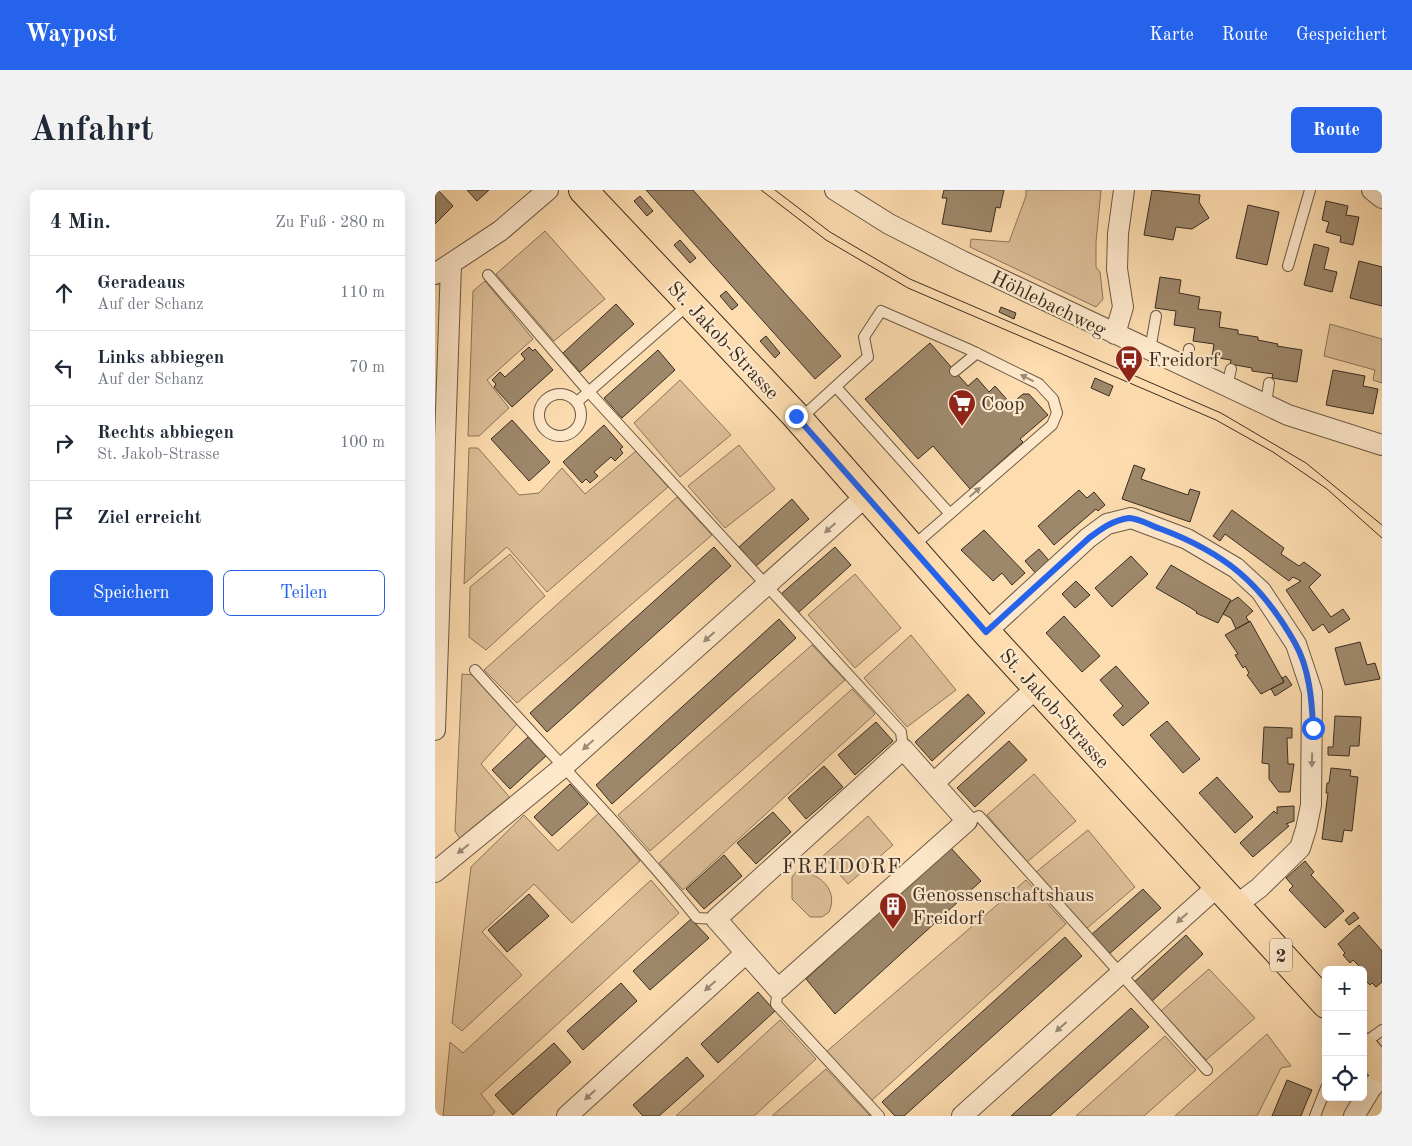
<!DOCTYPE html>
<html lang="de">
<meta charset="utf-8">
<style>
:root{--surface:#fff;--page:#f2f2f3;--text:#1f2937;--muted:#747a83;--line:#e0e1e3;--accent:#2563eb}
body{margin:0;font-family:"Old Standard TT",serif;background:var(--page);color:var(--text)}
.controls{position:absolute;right:15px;bottom:15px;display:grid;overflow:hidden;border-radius:8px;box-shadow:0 5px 20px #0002}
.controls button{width:45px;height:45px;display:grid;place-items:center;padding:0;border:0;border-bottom:1px solid var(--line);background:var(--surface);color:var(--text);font:25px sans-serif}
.stop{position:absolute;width:15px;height:15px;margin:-11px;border:4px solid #2563eb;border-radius:50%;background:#fff}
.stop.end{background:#2563eb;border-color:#fff;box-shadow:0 1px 5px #0008}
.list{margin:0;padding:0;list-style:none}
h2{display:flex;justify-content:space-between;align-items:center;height:65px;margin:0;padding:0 20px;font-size:21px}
h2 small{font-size:16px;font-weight:400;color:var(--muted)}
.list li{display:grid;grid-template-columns:32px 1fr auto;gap:15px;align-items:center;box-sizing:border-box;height:75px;padding:0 20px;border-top:1px solid var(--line)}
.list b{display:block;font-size:19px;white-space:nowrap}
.list p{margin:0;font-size:16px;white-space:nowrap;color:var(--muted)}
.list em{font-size:16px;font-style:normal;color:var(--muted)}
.actions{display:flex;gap:10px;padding:15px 20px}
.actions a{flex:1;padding:11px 0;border:1px solid var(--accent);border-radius:8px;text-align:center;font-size:18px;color:var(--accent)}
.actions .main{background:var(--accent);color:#fff}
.icon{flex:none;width:28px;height:28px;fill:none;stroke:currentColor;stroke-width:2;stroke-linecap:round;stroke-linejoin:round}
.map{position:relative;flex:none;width:947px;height:926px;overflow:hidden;border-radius:8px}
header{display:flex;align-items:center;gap:30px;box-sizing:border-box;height:70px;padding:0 25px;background:var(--accent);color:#fff}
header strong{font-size:24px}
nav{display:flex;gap:28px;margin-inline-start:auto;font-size:18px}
.intro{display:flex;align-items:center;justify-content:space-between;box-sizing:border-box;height:120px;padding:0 30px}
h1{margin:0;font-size:35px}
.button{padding:12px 22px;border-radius:8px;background:var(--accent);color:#fff;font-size:18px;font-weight:700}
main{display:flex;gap:30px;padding:0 30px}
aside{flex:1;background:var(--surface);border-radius:8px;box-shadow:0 5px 20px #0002}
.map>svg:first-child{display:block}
</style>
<header>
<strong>Waypost</strong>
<nav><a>Karte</a><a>Route</a><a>Gespeichert</a></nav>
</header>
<div class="intro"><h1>Anfahrt</h1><a class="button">Route</a></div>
<main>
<aside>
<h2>4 Min.<small>Zu Fuß · 280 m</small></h2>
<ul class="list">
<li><svg class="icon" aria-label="ahead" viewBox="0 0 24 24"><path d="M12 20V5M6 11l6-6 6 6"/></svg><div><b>Geradeaus</b><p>Auf der Schanz</p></div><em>110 m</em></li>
<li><svg class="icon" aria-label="left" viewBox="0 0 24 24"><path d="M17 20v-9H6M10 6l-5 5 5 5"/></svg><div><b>Links abbiegen</b><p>Auf der Schanz</p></div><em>70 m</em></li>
<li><svg class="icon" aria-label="right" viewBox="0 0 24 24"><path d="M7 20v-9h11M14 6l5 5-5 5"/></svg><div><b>Rechts abbiegen</b><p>St. Jakob-Strasse</p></div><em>100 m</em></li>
<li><svg class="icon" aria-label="arrive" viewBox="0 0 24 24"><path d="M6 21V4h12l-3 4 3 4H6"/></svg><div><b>Ziel erreicht</b></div></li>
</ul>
<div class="actions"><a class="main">Speichern</a><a>Teilen</a></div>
</aside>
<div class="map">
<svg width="947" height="926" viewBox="0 0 947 926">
<rect width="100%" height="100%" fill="#fddcaf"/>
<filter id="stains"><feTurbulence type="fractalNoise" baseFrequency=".004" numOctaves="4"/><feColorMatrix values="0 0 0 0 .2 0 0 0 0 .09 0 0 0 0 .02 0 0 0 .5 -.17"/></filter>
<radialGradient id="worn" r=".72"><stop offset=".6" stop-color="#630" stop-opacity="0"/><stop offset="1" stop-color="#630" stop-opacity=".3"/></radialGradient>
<path fill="#dcbe97" stroke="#8a765c" d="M591,0H666L661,52V77L665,82L668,109L661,117L535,57L536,49L574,52L591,6Z
M110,41L170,109L119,151L61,84Z
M50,91L98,149L52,190L74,218L44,246H33L38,101Z
M895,134L947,149V193L938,190L940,180L889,166Z
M245,190L296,245L245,287L199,233Z
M304,255L340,299L290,338L253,296Z
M34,258H43L84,305L104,303L127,278L150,304L201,261L233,297L112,402L72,357L29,394Z
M242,307L277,345L82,513L49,480Z
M75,364L110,406L51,460L34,447L35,397Z
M420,384L466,438L420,478L373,425Z
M476,445L521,500L472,537L429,488Z
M377,455L410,490L215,661L183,625Z
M27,484L40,485L82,534L46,574L77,610L27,652L20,641Z
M417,499L440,524L248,700L224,673Z
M599,584L641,631L592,672L552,625Z
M165,622L205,671L137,733L99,694L47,742L87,785L27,841L17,833L36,677L89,625L123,661Z
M433,626L458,655L413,694L388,666Z
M653,640L700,697L651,739L601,682Z
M362,681C384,682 404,700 394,722L387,727H375L357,709V687Z
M216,690L244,723L46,904L60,922L56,926H8L15,852L28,863Z
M591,690L631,734L436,911L391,862Z
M774,779L820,828L771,870L726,821Z
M345,830L381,869L319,926H241Z
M832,844L856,876L846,878L822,926H740Z
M730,846L761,880L709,926H641Z
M391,879L435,926H337Z"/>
<path fill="#9e886b" stroke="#382d21" d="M0,0H3L18,16L0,34Z
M32,0H54L42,11Z
M211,0H258L406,166L380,189Z
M509,0H569L565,18L561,17L556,42L507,34L512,8H507Z
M717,0L765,5L764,12L774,28L757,39L741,37L738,50L709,45Z
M205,6L218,21L212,26L199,11Z
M891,11L913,16L911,25L924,27L918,55L905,52L906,46L891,42L894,32L887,30Z
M813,15L844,22L832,75L801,68Z
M245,50L261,68L255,73L239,55Z
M879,54L894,58L889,79L902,82L897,102L869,95Z
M924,71L947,77V116L915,108Z
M725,87L746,90L744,103L765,107L763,119L786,122L784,137L803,140V144L823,147V150L843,154L842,156L867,160L862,192L837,188L838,184L817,181V178L795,174L796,170L777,167L779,154L758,151L760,138L739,135L741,121L720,118Z
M291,101L303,115L297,120L285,106Z
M181,114L199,134L145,182L128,163Z
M566,117L581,123L579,129L564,122Z
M331,146L345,163L340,168L325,151Z
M495,153L533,196L542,188L554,202L560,196L576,214L588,204H594L613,225L585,249L588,252L535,299L498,256L483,269L430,209Z
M94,157L98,161L100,159L118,180L77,217L59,197L61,194L57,190L65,182L70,187L90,169L86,164Z
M223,160L240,180L187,228L169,208Z
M898,180L930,186L928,196L943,199L938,224L891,215Z
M660,188L678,196L674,206L656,198Z
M77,230L115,272L94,291L56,249Z
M169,235L188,257L185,259L188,263L180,271L176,267L159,282L163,286L155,293L151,289L147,293L128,272Z
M699,275L710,279L706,289L753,305L755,299L765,302L755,332L687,309Z
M644,300L652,308L659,302L670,315L663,321L661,319L619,355L603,336Z
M357,309L374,329L321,376L304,357Z
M797,320L849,358L846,364L864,376L869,372L886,385L874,397L896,427L908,419L915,429L894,443L888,434L878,441L851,400L866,391L858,387L854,391L790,344L785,351L778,346Z
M549,340L590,383L577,395L567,383L558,391L526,360Z
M279,357L296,376L112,542L95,523Z
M400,357L416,375L363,423L346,404Z
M604,359L617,374L603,386L590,371Z
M696,366L713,384L677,417L660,398Z
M736,375L796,410L783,433L761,423L762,422L756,418L721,398Z
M641,391L655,405L640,418L627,404Z
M803,407L818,421L811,427L814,432L801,439L796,428L788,424L795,412Z
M629,426L665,466L647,482L611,443Z
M344,429L361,448L177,614L161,595Z
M815,431L849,492L826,504L812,485L814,483L810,476L808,478L800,465L803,464L790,445Z
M925,452L932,475L940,473L945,489L910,495L900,458Z
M681,476L714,513L688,536L678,525L688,516L665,490Z
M851,486L857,495L840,506L836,499L849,492L847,488Z
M533,504L550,523L497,571L480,552Z
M900,526L926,527L924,556H915L914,566L893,565V557H898Z
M732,531L765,569L748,583L715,545Z
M441,532L458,551L420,585L403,565Z
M829,537L857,538V548H852L853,574H859L855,602H844L834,589V574L827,573Z
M93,547L111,566L75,599L57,580Z
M574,551L592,570L540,617L522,598Z
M389,576L408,597L371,629L353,608Z
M896,578L916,580L915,586L923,587L917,641L909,640L907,652L887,649L893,603H891L892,593H894Z
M782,587L818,627L800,643L764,603Z
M135,594L153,614L117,646L99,627Z
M859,616V631L851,634L854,636L818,667L805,653L839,621L842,624V617Z
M338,622L356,642L321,674L302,653Z
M515,657L546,691L400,824L371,789Z
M289,665L307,686L269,719L251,699Z
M870,671L879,682L876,685L909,721L890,738L854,700L858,696L851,688Z
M708,699L726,718L673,765L656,745Z
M94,704L114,726L72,762L53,740Z
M919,722L924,728L914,735L910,730Z
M256,729L274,748L215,800L198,781Z
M924,735L947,761V792L941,797L937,793L935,795L928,788V780L918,770L915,773L908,765L910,763L903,754Z
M751,745L768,764L716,812L698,793Z
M630,747L647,766L469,926H460L447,912Z
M186,793L202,811L148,860L132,841Z
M323,802L340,821L283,873L266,854Z
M696,818L714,837L615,926H576Z
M119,853L136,872L78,925L60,905Z
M252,867L269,886L224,926H208L198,915Z
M852,890L877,900L872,911L866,926H837Z"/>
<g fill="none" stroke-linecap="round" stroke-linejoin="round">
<g stroke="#695944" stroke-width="12">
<path id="lane" d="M853,76L875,0
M53,85L154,202L466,542L468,559
M715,160L721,126
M751,177L754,159
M520,181L542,163
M792,196L796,179
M401,197L515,324
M104 225a21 21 0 1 1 42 0a21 21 0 1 1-42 0Z
M142,212L254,114
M831,214L834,193
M365,229L433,167L429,147L446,121L533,159L604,194L618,209L622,223L617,235L478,356
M40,480C114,563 192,642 262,728L281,729
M532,631L544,626L772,880
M343,799L341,814L444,926
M928,854L947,840
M880,926L891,898"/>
</g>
<g stroke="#695944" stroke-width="22">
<path id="street" d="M400,0L454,34L527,71L853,225L947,255
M937,0L947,8
M0,84L65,41L113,0
M680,144L688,117L682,79L683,44L689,0
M551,442L653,348L672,334L696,328L752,349L801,378L826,401L861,454L877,502L876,615L871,639L865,658L824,698L800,716
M0,540L16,75
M468,559L532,631L343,799L281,729Z
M499,593L602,497
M0,682L127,578L431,306
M132,926L311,763
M527,926L783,696
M919,926L936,898L947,887"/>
</g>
<g stroke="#382d21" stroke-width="30">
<path id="primary" d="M148,0L361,226L551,442L891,814
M928,857L947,879"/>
</g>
<use href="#lane" stroke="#fee8cb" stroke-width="10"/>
<use href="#street" stroke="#fee8cb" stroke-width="20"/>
<use href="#primary" stroke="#fddcaf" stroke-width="28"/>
<path stroke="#382d21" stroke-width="1" d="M326,0L391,50L473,98L781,230L838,262L892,299L947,348
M340,0L395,42L475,89L786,223L871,273L947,335"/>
</g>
<defs><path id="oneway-solid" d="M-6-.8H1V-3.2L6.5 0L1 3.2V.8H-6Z" transform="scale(1.25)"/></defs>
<g fill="#9b8a76">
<use href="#oneway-solid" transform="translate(592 188) rotate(-153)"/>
<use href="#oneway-solid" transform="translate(540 302) rotate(-41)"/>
<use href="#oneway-solid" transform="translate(395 338) rotate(138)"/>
<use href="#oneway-solid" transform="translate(274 447) rotate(138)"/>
<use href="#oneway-solid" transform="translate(153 555) rotate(138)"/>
<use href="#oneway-solid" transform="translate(877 570) rotate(91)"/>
<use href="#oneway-solid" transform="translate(28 659) rotate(141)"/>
<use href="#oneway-solid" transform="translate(747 728) rotate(138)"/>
<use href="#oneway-solid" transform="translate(275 796) rotate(138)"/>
<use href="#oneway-solid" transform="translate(626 837) rotate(138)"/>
<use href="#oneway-solid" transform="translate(155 905) rotate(138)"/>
</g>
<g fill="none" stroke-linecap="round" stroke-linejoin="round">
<path stroke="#2563eb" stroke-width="6" d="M361,226L551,442L654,348C666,339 678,330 694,328C703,328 717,336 726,339C790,363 826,393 860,453C874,478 877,509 878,538"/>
</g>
<defs>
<g id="bus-pin" transform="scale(1.4375)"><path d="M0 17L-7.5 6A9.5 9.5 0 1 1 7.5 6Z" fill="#8f2418" stroke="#fee8cb"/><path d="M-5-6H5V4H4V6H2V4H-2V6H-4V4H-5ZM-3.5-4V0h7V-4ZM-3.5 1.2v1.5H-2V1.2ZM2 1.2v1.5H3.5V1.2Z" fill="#fff"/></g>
<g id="supermarket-pin" transform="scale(1.4375)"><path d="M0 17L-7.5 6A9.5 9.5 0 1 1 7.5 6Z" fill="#8f2418" stroke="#fee8cb"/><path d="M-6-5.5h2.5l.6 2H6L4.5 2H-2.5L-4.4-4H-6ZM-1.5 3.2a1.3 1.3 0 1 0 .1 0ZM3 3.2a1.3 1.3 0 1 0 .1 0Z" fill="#fff"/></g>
<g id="building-pin" transform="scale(1.4375)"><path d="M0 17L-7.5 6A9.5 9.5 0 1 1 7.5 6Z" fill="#8f2418" stroke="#fee8cb"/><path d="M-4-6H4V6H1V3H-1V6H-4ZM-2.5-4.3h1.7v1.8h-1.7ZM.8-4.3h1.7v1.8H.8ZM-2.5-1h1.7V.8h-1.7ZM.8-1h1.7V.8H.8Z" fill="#fff"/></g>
</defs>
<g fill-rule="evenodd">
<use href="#bus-pin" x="694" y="169"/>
<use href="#supermarket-pin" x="527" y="213"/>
<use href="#building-pin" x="458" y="716"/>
</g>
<g text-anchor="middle" stroke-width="4.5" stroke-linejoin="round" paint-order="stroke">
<rect fill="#fee8cb" stroke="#736554" stroke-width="1" x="835" y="748.5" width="22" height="33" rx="4"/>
<g font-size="19" font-weight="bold" fill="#382d21">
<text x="846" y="772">2</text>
</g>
<g font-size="20" fill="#382d21" stroke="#fee8cb">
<text transform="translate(614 113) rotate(26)" y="7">Höhlebachweg</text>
<text transform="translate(289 150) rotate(47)" y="7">St. Jakob-Strasse</text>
<text transform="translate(620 518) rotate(48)" y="7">St. Jakob-Strasse</text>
</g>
<g font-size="20" fill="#382d21" stroke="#fee8cb" text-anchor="start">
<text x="713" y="176">Freidorf</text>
<text x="546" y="220">Coop</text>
<text x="477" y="711">Genossenschaftshaus<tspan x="477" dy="23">Freidorf</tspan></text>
</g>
<g font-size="21" letter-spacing="1" fill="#382d21" stroke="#fee8cb">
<text x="407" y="683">FREIDORF</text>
</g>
</g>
<rect width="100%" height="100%" filter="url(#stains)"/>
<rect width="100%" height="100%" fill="url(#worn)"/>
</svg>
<div class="controls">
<button>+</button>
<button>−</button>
<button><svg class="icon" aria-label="locate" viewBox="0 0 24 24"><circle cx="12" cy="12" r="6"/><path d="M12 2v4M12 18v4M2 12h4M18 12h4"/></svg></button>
</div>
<div class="stop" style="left:878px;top:538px"></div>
<div class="stop end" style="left:361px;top:226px"></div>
</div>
</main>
